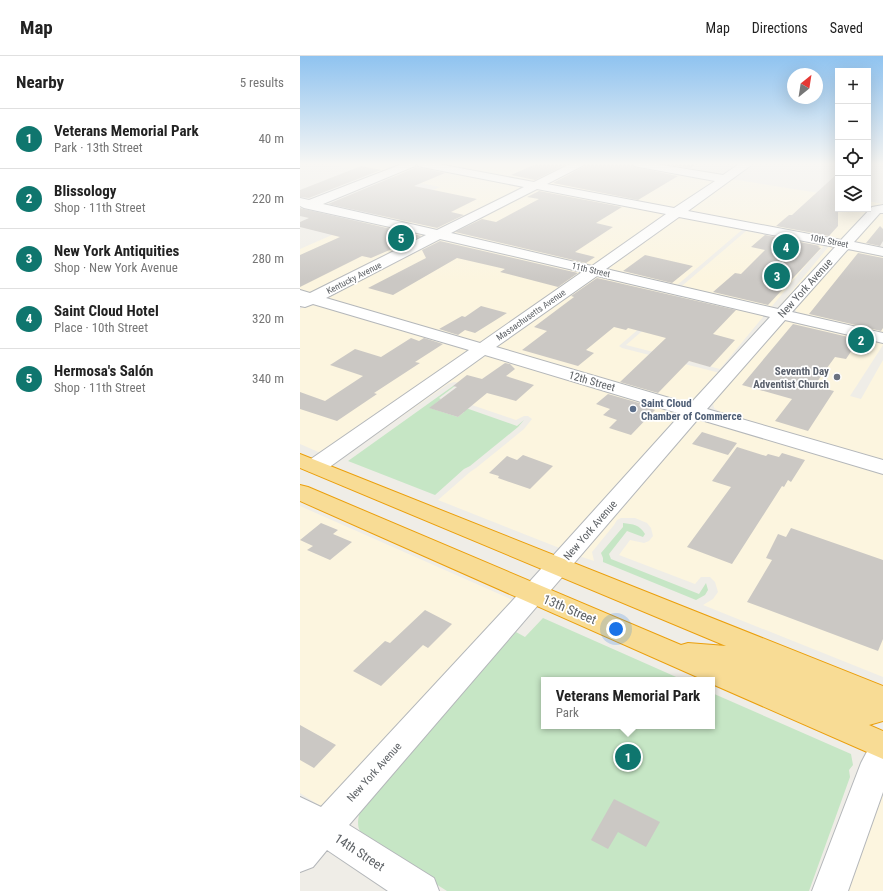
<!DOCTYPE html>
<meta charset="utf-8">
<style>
:root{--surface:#fff;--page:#f2f2f2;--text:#222;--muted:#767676;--line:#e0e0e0;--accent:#0f766e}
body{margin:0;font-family:"Roboto Condensed",sans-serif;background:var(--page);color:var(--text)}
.controls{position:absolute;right:12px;top:12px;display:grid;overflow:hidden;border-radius:0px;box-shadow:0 4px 16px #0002}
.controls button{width:36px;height:36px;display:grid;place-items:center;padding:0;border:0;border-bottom:1px solid var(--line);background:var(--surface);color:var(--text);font:20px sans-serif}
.compass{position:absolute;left:487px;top:12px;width:36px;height:36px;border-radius:50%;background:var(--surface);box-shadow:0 4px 16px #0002;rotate:30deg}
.you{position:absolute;left:316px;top:573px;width:14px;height:14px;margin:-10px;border:3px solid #fff;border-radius:50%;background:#1a73e8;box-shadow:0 0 0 6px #1a73e833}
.badge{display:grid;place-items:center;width:26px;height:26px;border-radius:50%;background:var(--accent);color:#fff;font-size:13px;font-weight:700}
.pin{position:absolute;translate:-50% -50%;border:2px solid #fff;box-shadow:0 1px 4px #0006}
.popup{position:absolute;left:241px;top:621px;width:174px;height:52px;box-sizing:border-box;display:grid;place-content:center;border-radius:0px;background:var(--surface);filter:drop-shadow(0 1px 3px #0005);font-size:13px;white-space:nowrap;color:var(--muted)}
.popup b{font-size:15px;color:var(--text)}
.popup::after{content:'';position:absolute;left:50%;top:100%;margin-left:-8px;border:8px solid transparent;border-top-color:var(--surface)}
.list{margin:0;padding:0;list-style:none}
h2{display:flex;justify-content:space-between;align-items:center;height:52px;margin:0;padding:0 16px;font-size:17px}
h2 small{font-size:13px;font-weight:400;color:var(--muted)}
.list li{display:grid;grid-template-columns:26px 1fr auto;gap:12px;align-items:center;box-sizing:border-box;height:60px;padding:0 16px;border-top:1px solid var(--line)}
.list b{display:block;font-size:15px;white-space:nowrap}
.list p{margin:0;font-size:13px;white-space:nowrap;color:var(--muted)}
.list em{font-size:13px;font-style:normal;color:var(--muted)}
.icon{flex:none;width:22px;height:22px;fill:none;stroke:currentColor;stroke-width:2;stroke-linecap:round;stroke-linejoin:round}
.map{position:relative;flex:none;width:583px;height:835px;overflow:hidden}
header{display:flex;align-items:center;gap:24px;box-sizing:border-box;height:56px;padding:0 20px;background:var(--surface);border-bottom:1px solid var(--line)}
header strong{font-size:19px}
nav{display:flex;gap:22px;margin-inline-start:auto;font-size:14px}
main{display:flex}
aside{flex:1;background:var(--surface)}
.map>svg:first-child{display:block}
</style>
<header>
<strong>Map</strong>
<nav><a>Map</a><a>Directions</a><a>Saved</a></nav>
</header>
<main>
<aside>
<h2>Nearby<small>5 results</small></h2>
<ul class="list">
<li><span class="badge">1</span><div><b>Veterans Memorial Park</b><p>Park · 13th Street</p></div><em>40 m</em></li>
<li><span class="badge">2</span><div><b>Blissology</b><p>Shop · 11th Street</p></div><em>220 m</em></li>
<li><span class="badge">3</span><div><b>New York Antiquities</b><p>Shop · New York Avenue</p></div><em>280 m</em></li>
<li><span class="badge">4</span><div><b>Saint Cloud Hotel</b><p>Place · 10th Street</p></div><em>320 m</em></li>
<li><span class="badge">5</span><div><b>Hermosa's Salón</b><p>Shop · 11th Street</p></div><em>340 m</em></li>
</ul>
</aside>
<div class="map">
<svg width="583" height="835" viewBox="0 0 583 835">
<rect width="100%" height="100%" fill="#efede7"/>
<path fill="#fcf5df" d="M28,108H105L79,118Z
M115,108L228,130L139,175L74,160L140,131L86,120Z
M132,108H273L234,127Z
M284,108H329L419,123L375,154L243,129Z
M431,123L538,140V153H568V145L583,148V151L541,185L385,156Z
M237,132L370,158L292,211L148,177Z
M581,155H583V183L575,188L583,193L552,187Z
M380,159L537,189L478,253H477L529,190V189L445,173H443L376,230L303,213Z
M66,164L131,179L13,239L0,235V193Z
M446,175L524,190L511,203L420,313L326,289L391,233L382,230Z
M140,181L285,216L182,288L22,241Z
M544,195H562L583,200V278L497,257L495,253L496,250Z
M296,218L379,238L319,290L322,292L420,317L390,349L193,292Z
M11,247L172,295L23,398L0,388V253Z
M488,262L583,285V289L550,340L561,343L583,304V404L420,356L414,352L413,347L434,321Z
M184,298L382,358L262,493L138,444L170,416L176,412L224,373L232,363L228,360H224L216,364L166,347L160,327L154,326L148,328L40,404L37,403Z
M398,362L583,418V621L403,549L413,543L418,536L415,526L410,521H401L395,528L319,499L330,484L344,487L349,485L353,480L351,472L347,467L335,462H321L317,464L314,469L292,496L294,505L279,500Z
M0,450L215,545L25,753L0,737Z
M583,736V835H548Z"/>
<path fill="#c6e6c5" d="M153,330H155L139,342L141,343L130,352L158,361L164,356L163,351L217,370L224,364L218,371L170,410L164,413L135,439L48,405Z
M323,467C333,468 340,469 345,478L343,481L327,475L309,498L311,503L399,538L406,527L408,534L405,539L396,544L303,506V502L301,497L323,471Z
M243,562L383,624H244V670H412V637L551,698L553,709L549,714L550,721L509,835H147L69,786C55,772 57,769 61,749L216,576L225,581Z"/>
<path fill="#cbc8c4" d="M236,108H267L235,124L211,119Z
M284,108H333L335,111L378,120L338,144L253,127L283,111Z
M364,108H398L391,112Z
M61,110L81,114L9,142L0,141V134Z
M117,111L145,117L114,130L177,143L151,156L164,159L137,172L28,148Z
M538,117V170L529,180L476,170L489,159H492Z
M239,135L322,151L296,167L313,171L275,196L295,201L286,207L155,176L182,163L196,166L239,143L227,141Z
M0,152L4,153L122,180L71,202L62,200L0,231V199L40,181L0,171V166L9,162L0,160Z
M580,170L583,173V185L580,190L566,187Z
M465,179L520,190L518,191L521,192L468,249L413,236L435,217L441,218L465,194L451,191Z
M140,185L278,217L258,231L200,216L205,213L157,202L93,239L68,232L126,202L122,194Z
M558,197L583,202V272L581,275L509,258Z
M345,199L393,210L372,227L323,215Z
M297,222L436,254L413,278L435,284L410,311L389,305L358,337L320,326L366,282L328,272L326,274L314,271L286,294L294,297L278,310L222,294L247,275L234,271L274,241L271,240Z
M181,250L207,257L175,277L165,274L158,279L139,273L162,260L165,261Z
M493,268L574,287L568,298L552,294L546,303L535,301L514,330L534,335L508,375L475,365L492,343L442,329Z
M111,282L119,285L124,282L143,288L115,306L120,307L74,337L77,338L37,365L0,353V336L25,345L63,320L30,309L55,293L81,301Z
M205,307L210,308L215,313L206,320L234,329L216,345L187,337L158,361L129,352L157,331L153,330L167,319L182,323Z
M308,338L346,349L347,351L355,354L331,379L309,372L317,364L303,359L310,353L296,348Z
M402,376L437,387L428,399L392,388Z
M437,391L466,400L468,398L479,401L482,397L505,404L491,426L488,424L484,431L482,430L432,508L387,491L431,431L412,425Z
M223,399L253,410L230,433L198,422L199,420L189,417L207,400L217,404Z
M21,467L38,474L33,478L52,486L30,504L7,494L13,490L0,484Z
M491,472L583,504V583L578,595L447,546L472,504L466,502L478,478L486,481Z
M125,554L152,568L128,592L123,589L81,630L53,615L85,585L90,587Z
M0,669L36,689L14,712L0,704Z
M314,743L360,766L346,791L318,776L308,793L291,784Z"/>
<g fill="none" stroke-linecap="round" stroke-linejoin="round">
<g stroke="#b4b7ba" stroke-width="2">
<path id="minor" d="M102,108H116L115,110L23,148L137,174L224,131L122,111L118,110L117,108H138L234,126L270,108H283L282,110L247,128L374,152L415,125L339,111L335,110L334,108H356L423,119L439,108H451L450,110L388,155L541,184L572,151L583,149V157H580L554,186L583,192V200L548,193L492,256L583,277V287L485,264L407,353L583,404V418L398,363L49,769L134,822L139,835H88L27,794L13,811L0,816V741L21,751L213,544L381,358L185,299L24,415L16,417L8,415L5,410L8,405L169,294L13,248L5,251L0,250V234L10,237L126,179L4,152L0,150V142L9,144ZM237,133L366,158L292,210L151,177ZM379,161L535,191L478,253L306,213ZM140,183L282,216L180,287L26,242ZM297,220L470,261L390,348L196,291Z
M583,682V736L548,835H512L561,707L572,686Z"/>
</g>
<g stroke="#eb9f0b" stroke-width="2">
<path id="highway" d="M0,398L583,630V665L569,669L583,675V703L412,628V624H404L0,445V429L8,431L381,589L388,587L426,590L0,412Z"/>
</g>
<use href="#minor" fill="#fff" fill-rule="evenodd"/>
<use href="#highway" fill="#f8dc95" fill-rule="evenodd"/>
</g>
<linearGradient id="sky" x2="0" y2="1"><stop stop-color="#8fc3f0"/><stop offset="0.48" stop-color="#f8f7f4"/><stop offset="1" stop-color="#f8f7f4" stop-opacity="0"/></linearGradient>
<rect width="583" height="225" fill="url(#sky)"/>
<circle fill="#6b7280" stroke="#fff" stroke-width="1.5" cx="537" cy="321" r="4"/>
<circle fill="#5c6f8a" stroke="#fff" stroke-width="1.5" cx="333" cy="353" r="4"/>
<g text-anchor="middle" stroke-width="3.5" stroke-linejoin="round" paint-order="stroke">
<g font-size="9" fill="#5e6266" stroke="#fff">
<text transform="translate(529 185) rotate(11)" y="3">10th Street</text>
<text transform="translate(291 214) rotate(13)" y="3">11th Street</text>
<text transform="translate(54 222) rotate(-27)" y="3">Kentucky Avenue</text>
<text transform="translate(231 259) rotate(-35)" y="3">Massachusetts Avenue</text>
</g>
<g font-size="11" fill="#5e6266" stroke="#fff">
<text transform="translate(505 232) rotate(-48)" y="4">New York Avenue</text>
<text transform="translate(292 325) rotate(16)" y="4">12th Street</text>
<text transform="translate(290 474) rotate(-49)" y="4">New York Avenue</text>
<text transform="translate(74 716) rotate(-48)" y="4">New York Avenue</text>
</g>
<g font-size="11" font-weight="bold" fill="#5b616d" stroke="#fff" text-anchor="end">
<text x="529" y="319">Seventh Day<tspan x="529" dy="13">Adventist Church</tspan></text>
</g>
<g font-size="11" font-weight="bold" fill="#4e5e75" stroke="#fff" text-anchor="start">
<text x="341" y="351">Saint Cloud<tspan x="341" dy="13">Chamber of Commerce</tspan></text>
</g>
<g font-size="13" fill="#5e6266" stroke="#fff">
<text transform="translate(270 553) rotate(23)" y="5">13th Street</text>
<text transform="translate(60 796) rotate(33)" y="5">14th Street</text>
</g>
</g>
</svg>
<div class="controls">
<button>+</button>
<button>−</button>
<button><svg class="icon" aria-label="locate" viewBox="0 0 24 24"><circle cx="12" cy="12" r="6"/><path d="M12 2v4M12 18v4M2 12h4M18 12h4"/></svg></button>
<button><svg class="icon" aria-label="layers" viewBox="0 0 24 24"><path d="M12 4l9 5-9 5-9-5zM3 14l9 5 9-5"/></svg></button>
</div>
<svg class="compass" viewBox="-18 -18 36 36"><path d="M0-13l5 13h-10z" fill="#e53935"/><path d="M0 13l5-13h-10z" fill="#767676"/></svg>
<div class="you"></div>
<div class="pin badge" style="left:328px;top:701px">1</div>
<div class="popup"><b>Veterans Memorial Park</b>Park</div>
<div class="pin badge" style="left:561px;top:284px">2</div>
<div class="pin badge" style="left:477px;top:220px">3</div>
<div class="pin badge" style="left:486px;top:191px">4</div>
<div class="pin badge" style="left:101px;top:182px">5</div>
</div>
</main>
